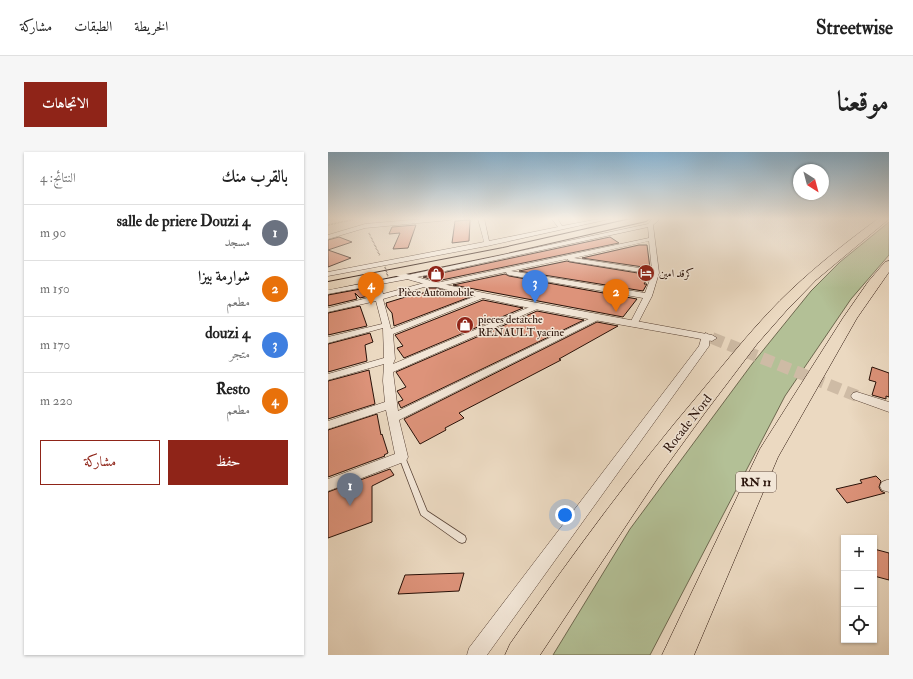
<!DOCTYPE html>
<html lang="ar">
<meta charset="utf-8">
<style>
:root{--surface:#fff;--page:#f6f6f6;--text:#222;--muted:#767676;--line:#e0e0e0;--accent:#8f2418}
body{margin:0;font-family:"IM FELL Double Pica",Amiri,serif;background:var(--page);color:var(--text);direction:rtl}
.controls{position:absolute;right:12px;bottom:12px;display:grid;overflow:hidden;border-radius:0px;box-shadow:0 1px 3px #0004}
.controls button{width:36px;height:36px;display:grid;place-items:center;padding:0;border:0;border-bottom:1px solid var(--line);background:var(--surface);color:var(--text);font:20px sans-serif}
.compass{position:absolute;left:465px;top:12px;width:36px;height:36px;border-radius:50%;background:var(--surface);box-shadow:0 1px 3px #0004;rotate:144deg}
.you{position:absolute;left:237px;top:363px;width:14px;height:14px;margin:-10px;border:3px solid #fff;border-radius:50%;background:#1a73e8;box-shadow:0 0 0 6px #1a73e833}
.badge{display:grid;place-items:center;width:26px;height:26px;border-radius:50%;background:var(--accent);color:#fff;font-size:13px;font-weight:700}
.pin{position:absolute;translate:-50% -33px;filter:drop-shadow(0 1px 2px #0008)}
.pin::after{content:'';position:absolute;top:21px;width:14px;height:12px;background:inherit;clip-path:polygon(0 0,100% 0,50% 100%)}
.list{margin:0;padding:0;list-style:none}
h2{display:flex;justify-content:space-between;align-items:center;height:52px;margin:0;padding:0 16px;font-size:17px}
h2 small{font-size:13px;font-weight:400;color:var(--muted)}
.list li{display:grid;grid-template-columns:26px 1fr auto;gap:12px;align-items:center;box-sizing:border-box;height:56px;padding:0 16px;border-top:1px solid var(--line)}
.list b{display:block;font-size:15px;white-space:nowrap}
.list p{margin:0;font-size:13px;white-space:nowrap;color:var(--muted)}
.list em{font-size:13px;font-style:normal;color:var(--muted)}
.actions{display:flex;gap:8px;padding:12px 16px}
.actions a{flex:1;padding:9px 0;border:1px solid var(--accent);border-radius:0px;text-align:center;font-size:14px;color:var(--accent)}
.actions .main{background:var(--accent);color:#fff}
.icon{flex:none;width:22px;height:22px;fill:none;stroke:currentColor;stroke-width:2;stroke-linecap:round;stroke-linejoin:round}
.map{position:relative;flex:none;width:561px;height:503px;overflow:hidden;direction:ltr;border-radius:0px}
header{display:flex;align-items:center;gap:24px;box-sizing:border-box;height:56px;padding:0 20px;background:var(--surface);border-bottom:1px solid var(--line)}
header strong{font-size:19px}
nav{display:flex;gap:22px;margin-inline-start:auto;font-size:14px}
.intro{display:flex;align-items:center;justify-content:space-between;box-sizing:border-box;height:96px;padding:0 24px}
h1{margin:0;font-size:28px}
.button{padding:10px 18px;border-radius:0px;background:var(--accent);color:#fff;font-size:14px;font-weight:700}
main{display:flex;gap:24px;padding:0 24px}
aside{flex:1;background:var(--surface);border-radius:0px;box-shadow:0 1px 3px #0004}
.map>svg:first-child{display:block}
</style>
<header>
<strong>Streetwise</strong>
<nav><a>الخريطة</a><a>الطبقات</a><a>مشاركة</a></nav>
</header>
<div class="intro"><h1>موقعنا</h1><a class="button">الاتجاهات</a></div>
<main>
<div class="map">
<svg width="561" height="503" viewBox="0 0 561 503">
<rect width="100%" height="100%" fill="#ebd9c1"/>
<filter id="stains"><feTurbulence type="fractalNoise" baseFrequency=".005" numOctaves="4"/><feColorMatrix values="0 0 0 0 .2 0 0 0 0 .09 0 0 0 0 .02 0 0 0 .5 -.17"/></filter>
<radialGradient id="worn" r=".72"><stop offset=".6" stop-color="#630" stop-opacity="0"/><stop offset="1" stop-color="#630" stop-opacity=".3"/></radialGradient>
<path fill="#b3c096" stroke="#6e684f" d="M561,70V103L523,147L457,244L322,503H225L302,377L424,212L483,139L512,110Z"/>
<path fill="#dd937a" stroke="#281108" d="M142,68L141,89L124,91L127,69Z
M88,73L80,96L65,97L72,81L61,82L64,75Z
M11,85L24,90L0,98L23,106L0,115V88Z
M282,85L291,91L109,129L95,125Z
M311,93H319L322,116L254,106Z
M239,109L242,110L322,123L316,132H319L315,139L191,119Z
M177,122L181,124L309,147L295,165L125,133Z
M38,136L40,144L32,146L27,141L29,147L0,154V143Z
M98,136H108L142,145L66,174L64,161L59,155L58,151L84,143L100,140Z
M155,148L195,156L76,206L69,196L75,194L67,183Z
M32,154L39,174L0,183V161Z
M209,159L256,168L73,256L70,250L75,248L69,239L78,235L68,220Z
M269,170L290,174L231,207L233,208L131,261L136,266L117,276L118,278L92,292L76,267Z
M42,181L45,190L37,193L39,209L0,220V192Z
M544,215L561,221V245L558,244V247L544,243L548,230L541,228Z
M41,218L47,252L0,267V229Z
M49,262L53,283L54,282L60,301L56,303L57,304L0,325V278Z
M62,317L66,323L44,334V370L0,386V340Z
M548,324L553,329L551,335L553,339L557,341L519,351L508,337L534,331L532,328Z
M546,397L561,401V428L546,424Z
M136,421L131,439L70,442L77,423Z"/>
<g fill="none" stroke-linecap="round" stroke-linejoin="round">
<path stroke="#cebba5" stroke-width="12" stroke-dasharray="12 6" stroke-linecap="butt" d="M384,186L529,244"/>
<g stroke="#594336" stroke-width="1.5">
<path id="service" d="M74,302L76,303L77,305L99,359L137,384L138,387L137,390L134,391L131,390L93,363L71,305L72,303Z"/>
</g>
<g stroke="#594336" stroke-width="1">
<path id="minor" d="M106,66H125L122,68L37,76L0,87V83L37,72Z
M150,66H156L161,89L230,75L223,66H229L234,74L276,66H286L159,94L0,124V120L156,90Z
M325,66H331L330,69L325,73L331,121L324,144L309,173H303L302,171L315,146L181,123L179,122L178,120L108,135H96L55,147L63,177L153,142H159L160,144L65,182L67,207L65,212L209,152H215L216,154L65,220L70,259L267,164L270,163L274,166L71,268L80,305L78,309L0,339V327L67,302L58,258L0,277V269L57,250L55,229L56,212L0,228V222L56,206L55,176L0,191V185L54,172L48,149L0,160V156L47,144V140L51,138H54L55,142L96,131H108L321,86L320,75L80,127L0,142V138L80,123L320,72ZM321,89L324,118L246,106ZM239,107L242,109L324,122L317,141L183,119Z
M378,181L382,184L381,194L159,503H139L141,496L371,194L374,184Z
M559,328H561V340L554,338L552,334L554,330Z"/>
</g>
<g stroke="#594336" stroke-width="1">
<path id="tertiary" d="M65,119H68L110,131L156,141L384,183L389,186L384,189C277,169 169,154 65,123L64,121Z
M529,240L561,250V260L525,247L523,244L525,241Z"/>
</g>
<g stroke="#281108" stroke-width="2">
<path id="trunk" d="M307,66H322L318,69L175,102L0,138V130L175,96Z"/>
</g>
<g stroke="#281108" stroke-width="1">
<path id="motorway" d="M551,66L561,67L488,128L458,159L429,192L376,262L331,324L212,503H177L182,492C242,406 304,321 372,241C402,205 431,168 464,137C492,111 521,88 551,66Z
M561,109V120L529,166L450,305L366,503H334L432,297L515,166L540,130L557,110Z"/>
</g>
<path stroke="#281108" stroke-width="1.5" stroke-dasharray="0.5 1" stroke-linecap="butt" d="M0,68L9,66
M18,69L25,68
M0,73L18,69
M41,81L52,104"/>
<use href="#service" fill="#f2e6d7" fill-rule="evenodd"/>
<use href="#minor" fill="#f2e6d7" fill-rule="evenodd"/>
<use href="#tertiary" fill="#f2e6d7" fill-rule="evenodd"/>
<use href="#trunk" fill="#ebd9c1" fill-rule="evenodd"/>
<use href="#motorway" fill="#ebd9c1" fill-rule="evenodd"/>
<path stroke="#281108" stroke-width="1.5" stroke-dasharray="0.5 1" stroke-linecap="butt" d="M57,115L60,125"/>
</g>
<linearGradient id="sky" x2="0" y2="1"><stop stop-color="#89b6d6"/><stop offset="0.49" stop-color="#f6eee3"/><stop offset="1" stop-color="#f6eee3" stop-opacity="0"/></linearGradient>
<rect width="561" height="136" fill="url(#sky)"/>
<defs>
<g id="hotel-disc" transform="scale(0.9)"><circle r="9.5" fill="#8f2418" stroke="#f2e6d7"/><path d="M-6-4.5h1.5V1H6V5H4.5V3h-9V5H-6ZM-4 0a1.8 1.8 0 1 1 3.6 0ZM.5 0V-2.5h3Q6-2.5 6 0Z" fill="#fff"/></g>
<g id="shop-disc" transform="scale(0.9)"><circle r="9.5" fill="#8f2418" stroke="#f2e6d7"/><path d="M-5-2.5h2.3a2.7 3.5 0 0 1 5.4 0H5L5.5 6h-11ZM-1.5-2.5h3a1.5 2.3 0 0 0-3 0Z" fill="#fff"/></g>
</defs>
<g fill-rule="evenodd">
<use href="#hotel-disc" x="318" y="121"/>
<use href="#shop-disc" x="108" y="122"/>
<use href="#shop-disc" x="137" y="173"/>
</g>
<g text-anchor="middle" stroke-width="3" stroke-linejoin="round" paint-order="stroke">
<g font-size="11" fill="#281108" stroke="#f2e6d7" text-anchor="start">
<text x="331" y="125">كرقد امين</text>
<text x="108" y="144" text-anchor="middle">Pièce Automobile</text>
<text x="150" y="171">pieces detatche<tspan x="150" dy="13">RENAULT yacine</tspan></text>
</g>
<rect fill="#f2e6d7" stroke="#655146" stroke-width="1" x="408" y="320" width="40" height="20" rx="3"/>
<g font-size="12" font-weight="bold" fill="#281108">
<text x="428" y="334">RN 11</text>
</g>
<g font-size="13" fill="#281108" stroke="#f2e6d7">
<text transform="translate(359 271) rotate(-52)" y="5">Rocade Nord</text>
</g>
</g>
<rect width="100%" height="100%" filter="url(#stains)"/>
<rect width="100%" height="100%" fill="url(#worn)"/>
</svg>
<div class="controls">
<button>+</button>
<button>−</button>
<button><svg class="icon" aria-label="locate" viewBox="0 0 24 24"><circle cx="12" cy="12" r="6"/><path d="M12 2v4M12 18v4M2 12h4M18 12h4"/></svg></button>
</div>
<svg class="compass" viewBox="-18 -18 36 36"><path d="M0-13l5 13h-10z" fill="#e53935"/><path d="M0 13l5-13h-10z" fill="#767676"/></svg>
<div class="you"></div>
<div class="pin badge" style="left:22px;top:354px;background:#6b7280">1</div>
<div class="pin badge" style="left:288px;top:160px;background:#e8710a">2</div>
<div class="pin badge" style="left:207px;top:151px;background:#3f7fe0">3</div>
<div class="pin badge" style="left:43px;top:153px;background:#e8710a">4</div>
</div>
<aside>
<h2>بالقرب منك<small>النتائج: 4</small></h2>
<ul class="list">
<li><span class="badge" style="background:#6b7280">1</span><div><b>salle de priere Douzi 4</b><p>مسجد</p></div><em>90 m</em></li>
<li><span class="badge" style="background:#e8710a">2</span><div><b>شوارمة بيزا</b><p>مطعم</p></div><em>150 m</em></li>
<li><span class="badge" style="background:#3f7fe0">3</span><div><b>douzi 4</b><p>متجر</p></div><em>170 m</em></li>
<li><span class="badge" style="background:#e8710a">4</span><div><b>Resto</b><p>مطعم</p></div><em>220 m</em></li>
</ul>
<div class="actions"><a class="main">حفظ</a><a>مشاركة</a></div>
</aside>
</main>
